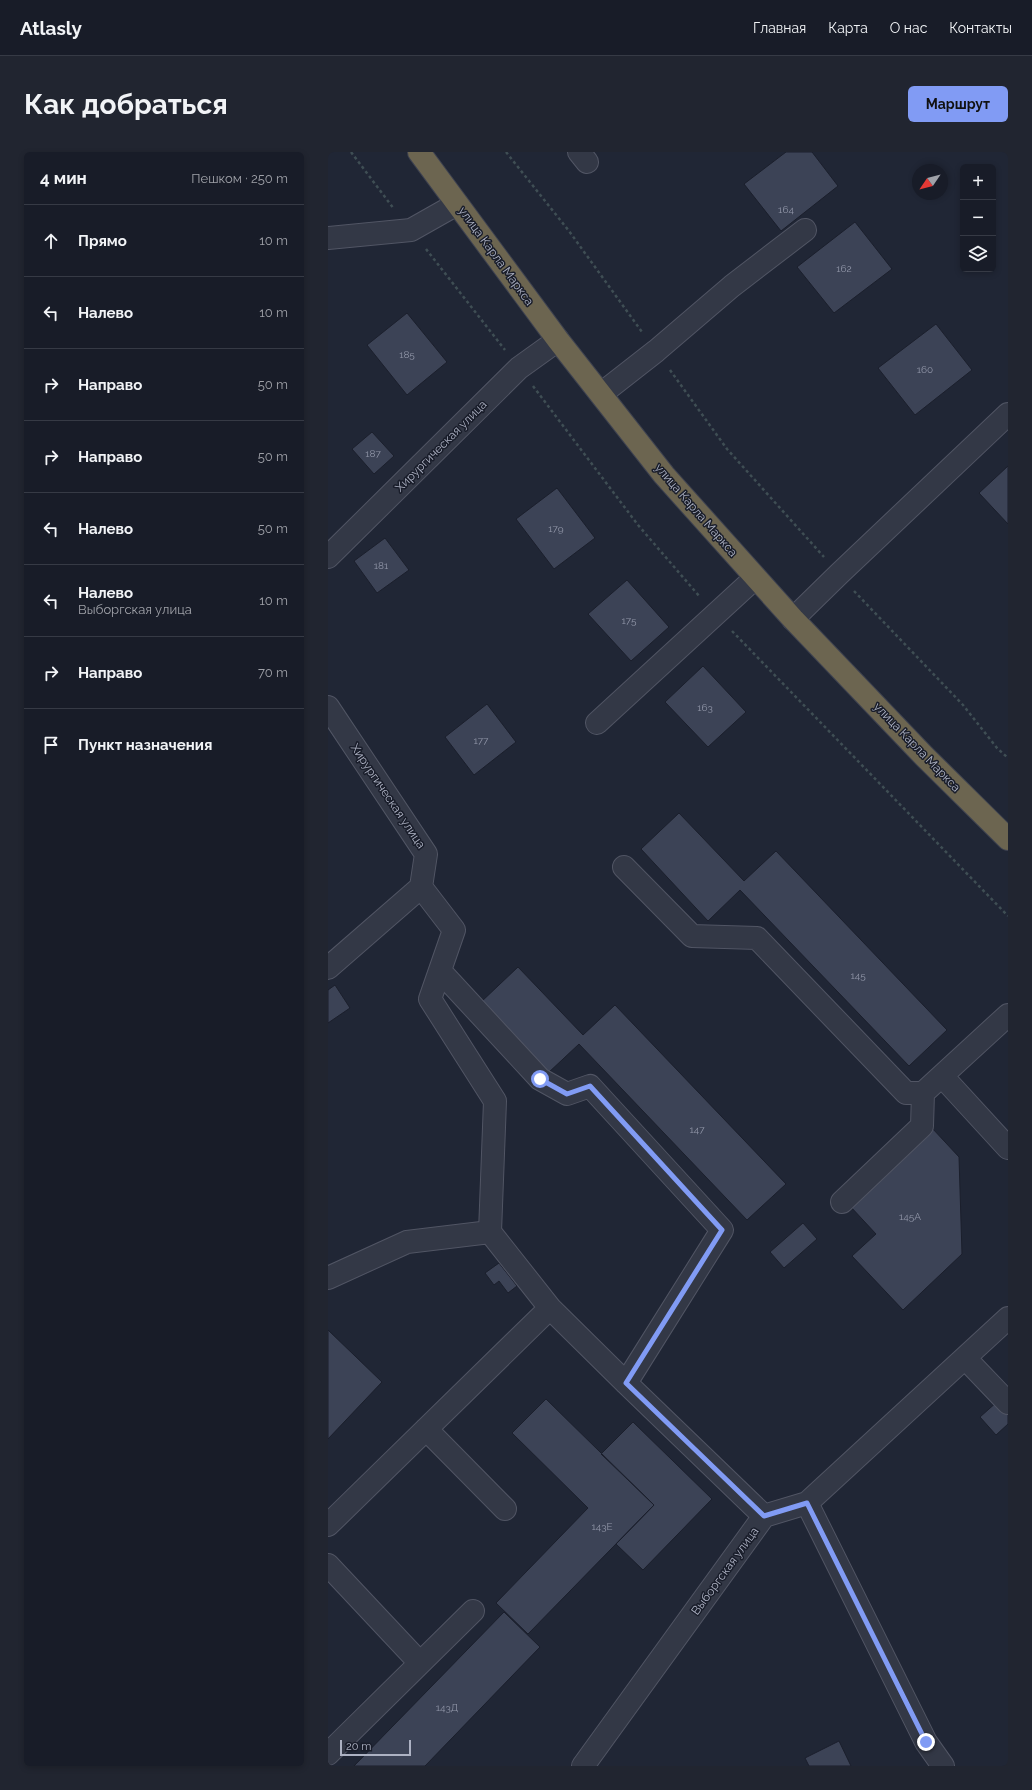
<!DOCTYPE html>
<html lang="ru">
<meta charset="utf-8">
<style>
:root{--surface:#181c28;--page:#212530;--text:#f1f3f6;--muted:#9fa1a8;--line:#363a45;--accent:#819bf4}
body{margin:0;font-family:Raleway,sans-serif;background:var(--page);color:var(--text)}
.controls{position:absolute;right:12px;top:12px;display:grid;overflow:hidden;border-radius:6px;box-shadow:0 2px 6px #0003}
.controls button{width:36px;height:36px;display:grid;place-items:center;padding:0;border:0;border-bottom:1px solid var(--line);background:var(--surface);color:var(--text);font:20px sans-serif}
.compass{position:absolute;left:584px;top:12px;width:36px;height:36px;border-radius:50%;background:var(--surface);box-shadow:0 2px 6px #0003;rotate:235deg}
.scale{position:absolute;left:12px;bottom:10px;width:71px;box-sizing:border-box;padding-left:4px;border:2px solid #adb2c3;border-top:0;font-size:11px;line-height:14px;white-space:nowrap;color:#adb2c3;-webkit-text-stroke:3px #191d2a;paint-order:stroke}
.stop{position:absolute;width:12px;height:12px;margin:-9px;border:3px solid #819bf4;border-radius:50%;background:#fff}
.stop.end{background:#819bf4;border-color:#fff;box-shadow:0 1px 4px #0008}
.list{margin:0;padding:0;list-style:none}
h2{display:flex;justify-content:space-between;align-items:center;height:52px;margin:0;padding:0 16px;font-size:17px}
h2 small{font-size:13px;font-weight:400;color:var(--muted)}
.list li{display:grid;grid-template-columns:26px 1fr auto;gap:12px;align-items:center;box-sizing:border-box;height:72px;padding:0 16px;border-top:1px solid var(--line)}
.list b{display:block;font-size:15px;white-space:nowrap}
.list p{margin:0;font-size:13px;white-space:nowrap;color:var(--muted)}
.list em{font-size:13px;font-style:normal;color:var(--muted)}
.icon{flex:none;width:22px;height:22px;fill:none;stroke:currentColor;stroke-width:2;stroke-linecap:round;stroke-linejoin:round}
.map{position:relative;flex:none;width:680px;height:1614px;overflow:hidden;border-radius:6px}
header{display:flex;align-items:center;gap:24px;box-sizing:border-box;height:56px;padding:0 20px;background:var(--surface);border-bottom:1px solid var(--line)}
header strong{font-size:19px}
nav{display:flex;gap:22px;margin-inline-start:auto;font-size:14px}
.intro{display:flex;align-items:center;justify-content:space-between;box-sizing:border-box;height:96px;padding:0 24px}
h1{margin:0;font-size:28px}
.button{padding:10px 18px;border-radius:6px;background:var(--accent);color:#111;font-size:14px;font-weight:700}
main{display:flex;gap:24px;padding:0 24px}
aside{flex:1;background:var(--surface);border-radius:6px;box-shadow:0 2px 6px #0003}
.map>svg:first-child{display:block}
</style>
<header>
<strong>Atlasly</strong>
<nav><a>Главная</a><a>Карта</a><a>О нас</a><a>Контакты</a></nav>
</header>
<div class="intro"><h1>Как добраться</h1><a class="button">Маршрут</a></div>
<main>
<aside>
<h2>4 мин<small>Пешком · 250 m</small></h2>
<ul class="list">
<li><svg class="icon" aria-label="ahead" viewBox="0 0 24 24"><path d="M12 20V5M6 11l6-6 6 6"/></svg><div><b>Прямо</b></div><em>10 m</em></li>
<li><svg class="icon" aria-label="left" viewBox="0 0 24 24"><path d="M17 20v-9H6M10 6l-5 5 5 5"/></svg><div><b>Налево</b></div><em>10 m</em></li>
<li><svg class="icon" aria-label="right" viewBox="0 0 24 24"><path d="M7 20v-9h11M14 6l5 5-5 5"/></svg><div><b>Направо</b></div><em>50 m</em></li>
<li><svg class="icon" aria-label="right" viewBox="0 0 24 24"><path d="M7 20v-9h11M14 6l5 5-5 5"/></svg><div><b>Направо</b></div><em>50 m</em></li>
<li><svg class="icon" aria-label="left" viewBox="0 0 24 24"><path d="M17 20v-9H6M10 6l-5 5 5 5"/></svg><div><b>Налево</b></div><em>50 m</em></li>
<li><svg class="icon" aria-label="left" viewBox="0 0 24 24"><path d="M17 20v-9H6M10 6l-5 5 5 5"/></svg><div><b>Налево</b><p>Выборгская улица</p></div><em>10 m</em></li>
<li><svg class="icon" aria-label="right" viewBox="0 0 24 24"><path d="M7 20v-9h11M14 6l5 5-5 5"/></svg><div><b>Направо</b></div><em>70 m</em></li>
<li><svg class="icon" aria-label="arrive" viewBox="0 0 24 24"><path d="M6 21V4h12l-3 4 3 4H6"/></svg><div><b>Пункт назначения</b></div></li>
</ul>
</aside>
<div class="map">
<svg width="680" height="1614" viewBox="0 0 680 1614">
<rect width="100%" height="100%" fill="#202635"/>
<path fill="#3c4356" stroke="#1b1f2c" d="M458,0H484L510,34L453,79L416,32Z
M527,70L564,117L506,161L469,115Z
M79,161L119,210L79,243L39,193Z
M608,172L644,218L587,263L550,216Z
M44,280L66,304L46,322L24,297Z
M680,314V372L651,341Z
M229,336L267,386L226,417L188,367Z
M57,386L81,418L49,441L26,409Z
M299,428L341,475L303,509L260,462Z
M375,514L418,560L380,595L337,550Z
M159,552L188,590L146,623L117,585Z
M351,661L416,729L448,699L619,878L581,914L412,738L380,769L313,697Z
M190,815L255,883L287,853L458,1032L419,1068L251,892L219,922L152,851Z
M7,833L22,856L0,871V838Z
M604,976L631,1005L634,1102L575,1158L524,1104L548,1082L522,1054Z
M475,1071L489,1087L456,1116L442,1100Z
M171,1111L189,1134L180,1141L171,1129L166,1133L157,1121Z
M0,1178L54,1230L0,1287Z
M218,1247L326,1353L200,1482L168,1451L260,1356L184,1281Z
M670,1249L680,1261V1272L668,1283L652,1265Z
M305,1270L384,1347L315,1418L288,1392L326,1353L273,1302Z
M176,1460L212,1495L97,1614H26Z
M511,1589L523,1614H481L477,1606Z"/>
<g fill="none" stroke-linecap="round" stroke-linejoin="round">
<g stroke="#515564" stroke-width="24">
<path id="minor" d="M251,0L259,10
M0,86L83,78L129,52
M273,242L328,199L404,134L477,78
M0,405L191,216L230,188
M465,467L511,422L680,262
M0,555L98,702L93,735L0,816
M269,571L427,426
M296,715L364,784L429,786L578,941H595
M93,735L126,778L102,847L167,949L162,1080L222,1156
M112,819L212,927L239,942L262,934L394,1078L298,1231
M614,924L680,996
M514,1050L594,974L595,941L680,863
M0,1126L79,1090L162,1080
M637,1206L680,1251
M98,1277L177,1357
M479,1351L598,1590L615,1614
M0,1373L222,1156L298,1231L436,1364
M0,1413L92,1511
M0,1602L145,1459
M255,1614L436,1364L479,1351L680,1166"/>
</g>
<g stroke="#3e4250" stroke-width="24">
<path id="highway" d="M91,0L230,188L336,323L465,467L596,604L680,687"/>
</g>
<path stroke="#3f4e54" stroke-width="2.5" stroke-dasharray="3 3" stroke-linecap="butt" d="M23,0L66,57
M178,0L241,79L314,180
M98,97L177,198
M342,218L399,297L496,405
M205,234L310,373L372,445
M526,439L635,553L669,596L680,606
M404,479L680,764"/>
<use href="#minor" stroke="#333846" stroke-width="22"/>
<use href="#highway" stroke="#6c6550" stroke-width="22"/>
</g>
<g fill="none" stroke-linecap="round" stroke-linejoin="round">
<path stroke="#819bf4" stroke-width="5" d="M212,927L239,942L262,934L394,1078L298,1231L436,1364L479,1351L598,1590"/>
</g>
<g text-anchor="middle" stroke-width="3" stroke-linejoin="round" paint-order="stroke">
<g font-size="10" fill="#9196a8">
<text x="458" y="61">164</text>
<text x="516" y="120">162</text>
<text x="79" y="206">185</text>
<text x="597" y="221">160</text>
<text x="45" y="305">187</text>
<text x="228" y="380">179</text>
<text x="53" y="417">181</text>
<text x="301" y="472">175</text>
<text x="377" y="559">163</text>
<text x="153" y="592">177</text>
<text x="530" y="827">145</text>
<text x="369" y="981">147</text>
<text x="582" y="1068">145А</text>
<text x="274" y="1378">143Е</text>
<text x="119" y="1559">143Д</text>
</g>
<g font-size="12" fill="#adb2c3" stroke="#191d2a">
<text transform="translate(168 104) rotate(54)" y="4">улица Карла Маркса</text>
<text transform="translate(113 294) rotate(-45)" y="4">Хирургическая улица</text>
<text transform="translate(368 358) rotate(49)" y="4">улица Карла Маркса</text>
<text transform="translate(589 595) rotate(46)" y="4">улица Карла Маркса</text>
<text transform="translate(60 644) rotate(56)" y="4">Хирургическая улица</text>
<text transform="translate(397 1419) rotate(-54)" y="4">Выборгская улица</text>
</g>
</g>
</svg>
<div class="controls">
<button>+</button>
<button>−</button>
<button><svg class="icon" aria-label="layers" viewBox="0 0 24 24"><path d="M12 4l9 5-9 5-9-5zM3 14l9 5 9-5"/></svg></button>
</div>
<svg class="compass" viewBox="-18 -18 36 36"><path d="M0-13l5 13h-10z" fill="#e53935"/><path d="M0 13l5-13h-10z" fill="#9fa1a8"/></svg>
<div class="scale">20 m</div>
<div class="stop" style="left:212px;top:927px"></div>
<div class="stop end" style="left:598px;top:1590px"></div>
</div>
</main>
